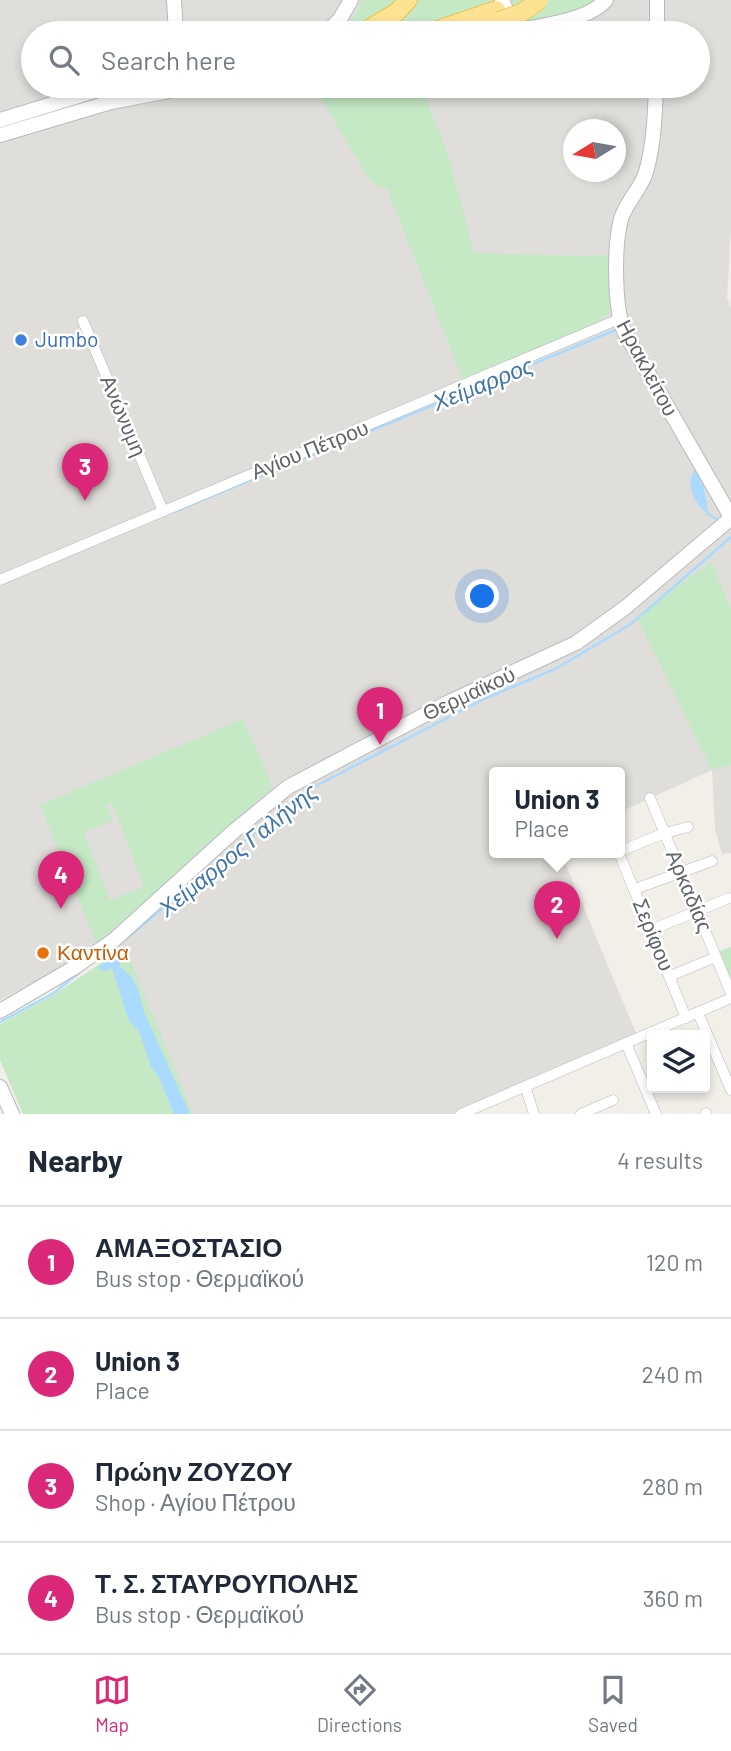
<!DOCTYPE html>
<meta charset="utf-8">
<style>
:root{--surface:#fff;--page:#f2f2f3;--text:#1f2937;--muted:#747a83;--line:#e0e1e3;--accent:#db2777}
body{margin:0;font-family:Barlow,sans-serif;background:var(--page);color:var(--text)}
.controls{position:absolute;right:21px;bottom:21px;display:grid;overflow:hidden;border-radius:7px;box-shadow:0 4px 10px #0003}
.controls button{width:63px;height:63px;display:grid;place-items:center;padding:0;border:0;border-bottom:2px solid var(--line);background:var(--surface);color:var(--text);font:35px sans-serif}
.compass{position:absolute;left:563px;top:119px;width:63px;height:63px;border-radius:50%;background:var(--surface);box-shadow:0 4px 10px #0003;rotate:259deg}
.you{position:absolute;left:483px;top:597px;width:24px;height:24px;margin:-18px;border:5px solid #fff;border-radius:50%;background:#1a73e8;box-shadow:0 0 0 10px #1a73e833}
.badge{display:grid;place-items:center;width:46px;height:46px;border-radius:50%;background:var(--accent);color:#fff;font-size:23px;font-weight:700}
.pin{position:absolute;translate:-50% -58px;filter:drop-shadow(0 2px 4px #0008)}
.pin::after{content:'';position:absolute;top:37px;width:24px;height:21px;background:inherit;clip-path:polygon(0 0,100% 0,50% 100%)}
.popup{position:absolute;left:489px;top:767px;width:136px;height:91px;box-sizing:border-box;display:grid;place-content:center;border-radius:7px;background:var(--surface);filter:drop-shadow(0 2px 5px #0005);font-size:23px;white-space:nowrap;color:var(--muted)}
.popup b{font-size:26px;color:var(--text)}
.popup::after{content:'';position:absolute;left:50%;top:100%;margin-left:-14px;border:14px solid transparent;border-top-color:var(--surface)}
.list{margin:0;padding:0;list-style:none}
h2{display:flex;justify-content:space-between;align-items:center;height:91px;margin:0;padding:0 28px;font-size:30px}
h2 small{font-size:23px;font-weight:400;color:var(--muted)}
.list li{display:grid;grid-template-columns:46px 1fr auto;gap:21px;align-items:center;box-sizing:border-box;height:112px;padding:0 28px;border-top:2px solid var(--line)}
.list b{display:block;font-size:26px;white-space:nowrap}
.list p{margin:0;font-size:23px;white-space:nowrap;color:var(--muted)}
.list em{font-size:23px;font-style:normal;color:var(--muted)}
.icon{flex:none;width:38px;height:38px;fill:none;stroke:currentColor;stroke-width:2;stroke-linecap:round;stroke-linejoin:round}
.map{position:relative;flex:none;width:731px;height:1114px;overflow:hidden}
.search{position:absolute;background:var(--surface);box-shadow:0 4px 10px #0003;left:21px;right:21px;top:21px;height:77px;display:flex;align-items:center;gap:18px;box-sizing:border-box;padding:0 24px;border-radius:38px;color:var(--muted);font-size:26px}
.sheet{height:539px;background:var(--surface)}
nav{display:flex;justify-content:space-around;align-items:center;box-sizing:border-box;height:98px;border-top:2px solid var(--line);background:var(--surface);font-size:19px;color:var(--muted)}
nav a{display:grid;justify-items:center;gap:4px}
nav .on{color:var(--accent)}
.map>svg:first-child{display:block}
</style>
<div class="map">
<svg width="731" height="1114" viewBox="0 0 731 1114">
<rect width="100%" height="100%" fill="#f1efe8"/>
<path fill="#e0deda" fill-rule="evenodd" d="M0,0H731V229L727,298L731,308V853L722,854L715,829L712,770L620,812V773H494V853H561L638,1038L456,1114H191L113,934L41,979L0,1000ZM33,33H698V86H33ZM574,130H616V172H574Z"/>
<path fill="#c5e8c5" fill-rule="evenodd" d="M363,0H399C382,12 362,33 340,33L353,18Z
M415,0H495L496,1C485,5 476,11 466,15C439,25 408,33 379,33L395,23Z
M510,0H598L583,9L525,23L519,18Z
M313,86H421L448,154L474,253L583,256L611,255L610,314L578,331L464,382L387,189L372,183Z
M711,562L731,609V765L712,770L636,616Z
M243,719L273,787L97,945L40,805ZM112,803L144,887L110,900L84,832L113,821L107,805Z
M125,947L193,1114H23L0,1060V1024L55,994Z
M731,947V980L718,952Z"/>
<path fill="#aadaff" d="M696,467L702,478L709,515C694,504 684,485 696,467Z
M120,952V967L131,976L138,989L144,1012L190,1114H174L159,1077L151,1067L139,1031L129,1021L112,968L105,971L97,968Z"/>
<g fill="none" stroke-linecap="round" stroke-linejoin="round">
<path stroke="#aadaff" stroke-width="2.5" d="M171,513L618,329
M708,514L720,521
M117,946L304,792L484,699L557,668L631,624L731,537
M0,1022L54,993L80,972"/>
<g stroke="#b5b8bc" stroke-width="11">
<path id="street" d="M83,321L163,511
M0,580L619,319
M650,798L731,993
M620,851L665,833L688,827
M619,853L686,1018
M635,889L712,861
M651,930L729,898
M670,976L716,957
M698,1013L731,1090
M626,1043L656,1114
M525,1086L534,1114
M461,1114L731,998
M581,1114L613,1100
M705,1114L706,1113"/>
</g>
<g stroke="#b6babf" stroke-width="16">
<path id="secondary" d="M174,0L176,33
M502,0L513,26
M657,0V33
M326,33L340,19L351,0
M502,33C531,27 586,23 606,0
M656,86C655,114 654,144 646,172C641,189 626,202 621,219C614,245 614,307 624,331L731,517
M0,120L111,86
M0,135L111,102L195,86
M0,1011L75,967L114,940L233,832L288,787L449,702L576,643L626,607L731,518
M0,1087L12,1114"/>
</g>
<g stroke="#f9ab00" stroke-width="19">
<path id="highway" d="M362,33L397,12L408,0
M428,33L496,10"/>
</g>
<use href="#street" stroke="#fff" stroke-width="10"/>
<use href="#secondary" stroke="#fff" stroke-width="14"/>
<use href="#highway" stroke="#fde293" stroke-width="18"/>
<g stroke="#f9ab00" stroke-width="19" stroke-linecap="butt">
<path id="highway-bridge" d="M499,21L523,12L539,0"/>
</g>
<use href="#highway-bridge" stroke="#fde293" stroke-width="18"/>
</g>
<circle fill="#3f7fe0" stroke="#fff" stroke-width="2.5" cx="21" cy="340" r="7"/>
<circle fill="#e8710a" stroke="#fff" stroke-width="2.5" cx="43" cy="953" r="7"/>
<g text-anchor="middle" stroke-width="5" stroke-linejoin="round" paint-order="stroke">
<g font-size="21" fill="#366cbe" stroke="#fff" text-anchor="start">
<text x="35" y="347">Jumbo</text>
</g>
<g font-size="21" fill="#5f6368" stroke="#fff">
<text transform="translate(647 368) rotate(62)" y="7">Ηρακλείτου</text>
<text transform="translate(123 416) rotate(67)" y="7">Ανώνυμη</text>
<text transform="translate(310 450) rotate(-22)" y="7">Αγίου Πέτρου</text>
<text transform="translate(469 694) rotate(-25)" y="7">Θερμαϊκού</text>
<text transform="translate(689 891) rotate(67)" y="7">Αρκαδίας</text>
<text transform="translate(653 935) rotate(68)" y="7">Σερίφου</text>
</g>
<g font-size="21" fill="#c56008" stroke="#fff" text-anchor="start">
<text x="57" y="960">Καντίνα</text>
</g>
<g font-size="23" font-style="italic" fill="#4174aa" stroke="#fff">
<text transform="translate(483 384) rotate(-22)" y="8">Χείμαρρος</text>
<text transform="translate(238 850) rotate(-39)" y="8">Χείμαρρος Γαλήνης</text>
</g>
</g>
</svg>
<div class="controls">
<button><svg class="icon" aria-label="layers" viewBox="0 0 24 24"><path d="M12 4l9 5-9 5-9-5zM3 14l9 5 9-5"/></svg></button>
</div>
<svg class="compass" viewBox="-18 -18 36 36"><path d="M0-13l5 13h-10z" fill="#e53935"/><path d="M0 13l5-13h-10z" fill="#747a83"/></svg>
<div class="you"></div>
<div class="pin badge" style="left:380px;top:745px">1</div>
<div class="pin badge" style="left:557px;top:939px">2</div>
<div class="popup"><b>Union 3</b>Place</div>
<div class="pin badge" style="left:85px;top:501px">3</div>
<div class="pin badge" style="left:61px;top:909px">4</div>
<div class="search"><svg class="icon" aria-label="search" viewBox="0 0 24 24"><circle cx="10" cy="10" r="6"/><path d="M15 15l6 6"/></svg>Search here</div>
</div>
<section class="sheet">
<h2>Nearby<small>4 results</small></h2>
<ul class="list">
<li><span class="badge">1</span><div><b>ΑΜΑΞΟΣΤΑΣΙΟ</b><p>Bus stop · Θερμαϊκού</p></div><em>120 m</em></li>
<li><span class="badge">2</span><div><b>Union 3</b><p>Place</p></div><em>240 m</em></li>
<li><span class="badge">3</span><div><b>Πρώην ΖΟΥΖΟΥ</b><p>Shop · Αγίου Πέτρου</p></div><em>280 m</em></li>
<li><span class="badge">4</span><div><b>Τ. Σ. ΣΤΑΥΡΟΥΠΟΛΗΣ</b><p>Bus stop · Θερμαϊκού</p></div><em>360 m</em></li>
</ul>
</section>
<nav>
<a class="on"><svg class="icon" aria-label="map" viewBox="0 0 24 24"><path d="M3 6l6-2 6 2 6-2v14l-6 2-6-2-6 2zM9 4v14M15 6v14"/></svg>Map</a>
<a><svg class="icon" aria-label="directions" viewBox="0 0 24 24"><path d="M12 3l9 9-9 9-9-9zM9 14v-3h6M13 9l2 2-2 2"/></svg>Directions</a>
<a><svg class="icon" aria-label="saved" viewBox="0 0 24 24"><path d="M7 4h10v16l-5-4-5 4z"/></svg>Saved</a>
</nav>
